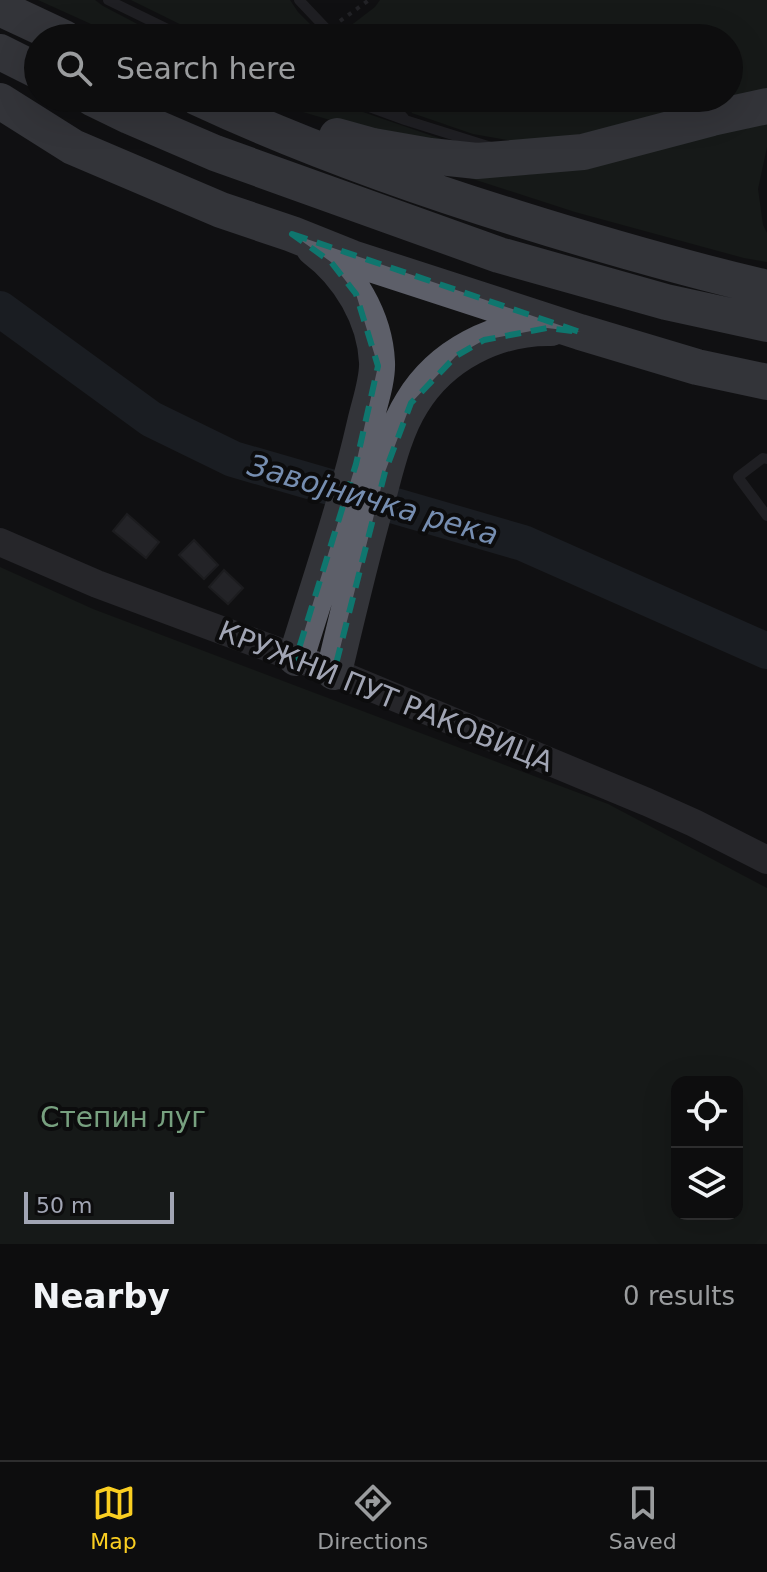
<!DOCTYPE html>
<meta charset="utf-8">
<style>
:root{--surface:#0d0d0e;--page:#1b1b1c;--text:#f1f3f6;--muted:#9a9c9e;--line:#2d2d2e;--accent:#face21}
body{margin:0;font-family:"DejaVu Sans",sans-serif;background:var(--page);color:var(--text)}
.controls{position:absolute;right:24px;bottom:24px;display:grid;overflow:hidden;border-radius:16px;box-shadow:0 8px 32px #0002}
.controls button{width:72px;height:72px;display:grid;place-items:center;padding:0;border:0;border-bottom:2px solid var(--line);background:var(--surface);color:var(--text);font:40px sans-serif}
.scale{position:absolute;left:24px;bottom:20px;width:150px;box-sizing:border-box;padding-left:8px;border:4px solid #a1a5b4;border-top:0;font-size:22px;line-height:28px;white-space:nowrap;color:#a1a5b4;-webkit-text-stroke:6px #0c0c0d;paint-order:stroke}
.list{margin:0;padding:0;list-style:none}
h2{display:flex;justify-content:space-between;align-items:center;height:104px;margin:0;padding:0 32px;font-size:34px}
h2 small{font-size:26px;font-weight:400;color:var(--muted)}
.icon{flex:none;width:44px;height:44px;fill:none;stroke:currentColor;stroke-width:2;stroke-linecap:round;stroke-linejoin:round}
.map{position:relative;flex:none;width:767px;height:1244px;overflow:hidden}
.search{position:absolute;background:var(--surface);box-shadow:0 8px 32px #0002;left:24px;right:24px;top:24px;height:88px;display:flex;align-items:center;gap:20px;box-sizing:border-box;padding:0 28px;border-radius:44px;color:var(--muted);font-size:30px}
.sheet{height:216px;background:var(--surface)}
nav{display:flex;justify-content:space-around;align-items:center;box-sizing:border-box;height:112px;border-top:2px solid var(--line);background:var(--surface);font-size:22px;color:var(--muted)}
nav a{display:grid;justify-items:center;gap:4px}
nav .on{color:var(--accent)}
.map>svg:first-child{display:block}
</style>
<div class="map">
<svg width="767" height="1244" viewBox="0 0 767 1244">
<rect width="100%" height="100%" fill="#111112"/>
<path fill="#1d251f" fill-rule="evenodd" d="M38,0H95L103,6L164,38H122Z
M131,0H290L298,12L324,38H208Z
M380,0H767V89L729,97V38H352L345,30L375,7Z
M263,98H322L450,142L387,137L293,109Z
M403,98H727L585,136L518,142L473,134L412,113Z
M767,113V147L758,189L763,225L767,233V262L744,258L575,212L439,168L528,175L600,159Z
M0,567L93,609L608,804L767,888V1244H0ZM677,1082H737V1214H677Z"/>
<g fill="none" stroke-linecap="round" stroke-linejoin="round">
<path stroke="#272d36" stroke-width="36" d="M0,309L151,419L233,459L523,543L767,651"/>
</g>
<path fill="#3a3b40" stroke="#2b2b2f" stroke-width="2" d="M127,514L159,542L146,558L113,531Z
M194,540L218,565L204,579L179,555Z
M224,570L243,588L228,604L209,587Z"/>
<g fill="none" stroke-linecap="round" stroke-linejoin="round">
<path stroke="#38393f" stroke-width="4" stroke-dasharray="4 6" stroke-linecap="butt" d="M340,21L369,0"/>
<path stroke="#323238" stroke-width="10" d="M108,0L186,38
M299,0L335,38
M345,98L405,120L491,147
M386,98L404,118
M767,459L763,458L738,477L767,516"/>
<path stroke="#404048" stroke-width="28" d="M0,542L97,584L334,672L647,802L694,823L767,860"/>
<path stroke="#5d5f69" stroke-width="36" d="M0,8L64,38
M0,52L38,71
M92,98L129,116L215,153L499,255L666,302L767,324
M198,98C301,146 407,184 516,218C599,244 682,268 767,288
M0,101L73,147L221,210L292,234L352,258L580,332L697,367L767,382
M337,136L373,146L430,156L477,161L583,152L712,118L767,106
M296,658C320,580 347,502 365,423C369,405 378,380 377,362C375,318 349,274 314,248
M334,672C348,613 362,553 379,494C387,464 395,430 412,403C441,355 496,327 551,328"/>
</g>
<path d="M0 0H767V1244H0ZM292,234L580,332L547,328L484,340L456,356L411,403L385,472L334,672L296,658L356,464L378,366L356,294L331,262Z" fill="#111112" fill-opacity=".55" fill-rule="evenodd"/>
<path fill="none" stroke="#0f766e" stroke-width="6" stroke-dasharray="16 10" stroke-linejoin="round" d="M292,234L580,332L547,328L484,340L456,356L411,403L385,472L334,672L296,658L356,464L378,366L356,294L331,262Z"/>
<g text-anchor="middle" stroke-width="8" stroke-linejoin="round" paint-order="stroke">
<g font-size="28" fill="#a1a5b4" stroke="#0c0c0d">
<text transform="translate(386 696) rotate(22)" y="10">КРУЖНИ ПУТ РАКОВИЦА</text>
</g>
<g font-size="28" fill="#77a07f" stroke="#0c0c0d">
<text x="123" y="1127">Степин луг</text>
</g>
<g font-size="30" font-style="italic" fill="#768eb1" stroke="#0c0c0d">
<text transform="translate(373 500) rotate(16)" y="10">Завојничка река</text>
</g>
</g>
</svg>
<div class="controls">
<button><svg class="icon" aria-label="locate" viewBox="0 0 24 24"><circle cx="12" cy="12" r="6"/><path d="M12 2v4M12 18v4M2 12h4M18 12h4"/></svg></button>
<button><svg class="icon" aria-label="layers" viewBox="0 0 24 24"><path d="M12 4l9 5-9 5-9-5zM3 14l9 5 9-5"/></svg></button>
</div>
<div class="scale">50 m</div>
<div class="search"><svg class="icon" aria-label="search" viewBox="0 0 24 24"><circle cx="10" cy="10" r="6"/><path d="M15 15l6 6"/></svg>Search here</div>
</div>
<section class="sheet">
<h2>Nearby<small>0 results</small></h2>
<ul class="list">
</ul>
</section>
<nav>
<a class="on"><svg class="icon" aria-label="map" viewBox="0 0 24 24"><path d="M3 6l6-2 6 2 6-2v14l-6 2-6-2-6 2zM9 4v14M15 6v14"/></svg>Map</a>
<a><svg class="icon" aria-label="directions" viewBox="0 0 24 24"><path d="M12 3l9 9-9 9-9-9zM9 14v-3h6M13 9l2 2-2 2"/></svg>Directions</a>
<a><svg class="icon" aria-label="saved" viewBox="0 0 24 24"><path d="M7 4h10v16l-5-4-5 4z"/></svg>Saved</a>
</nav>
